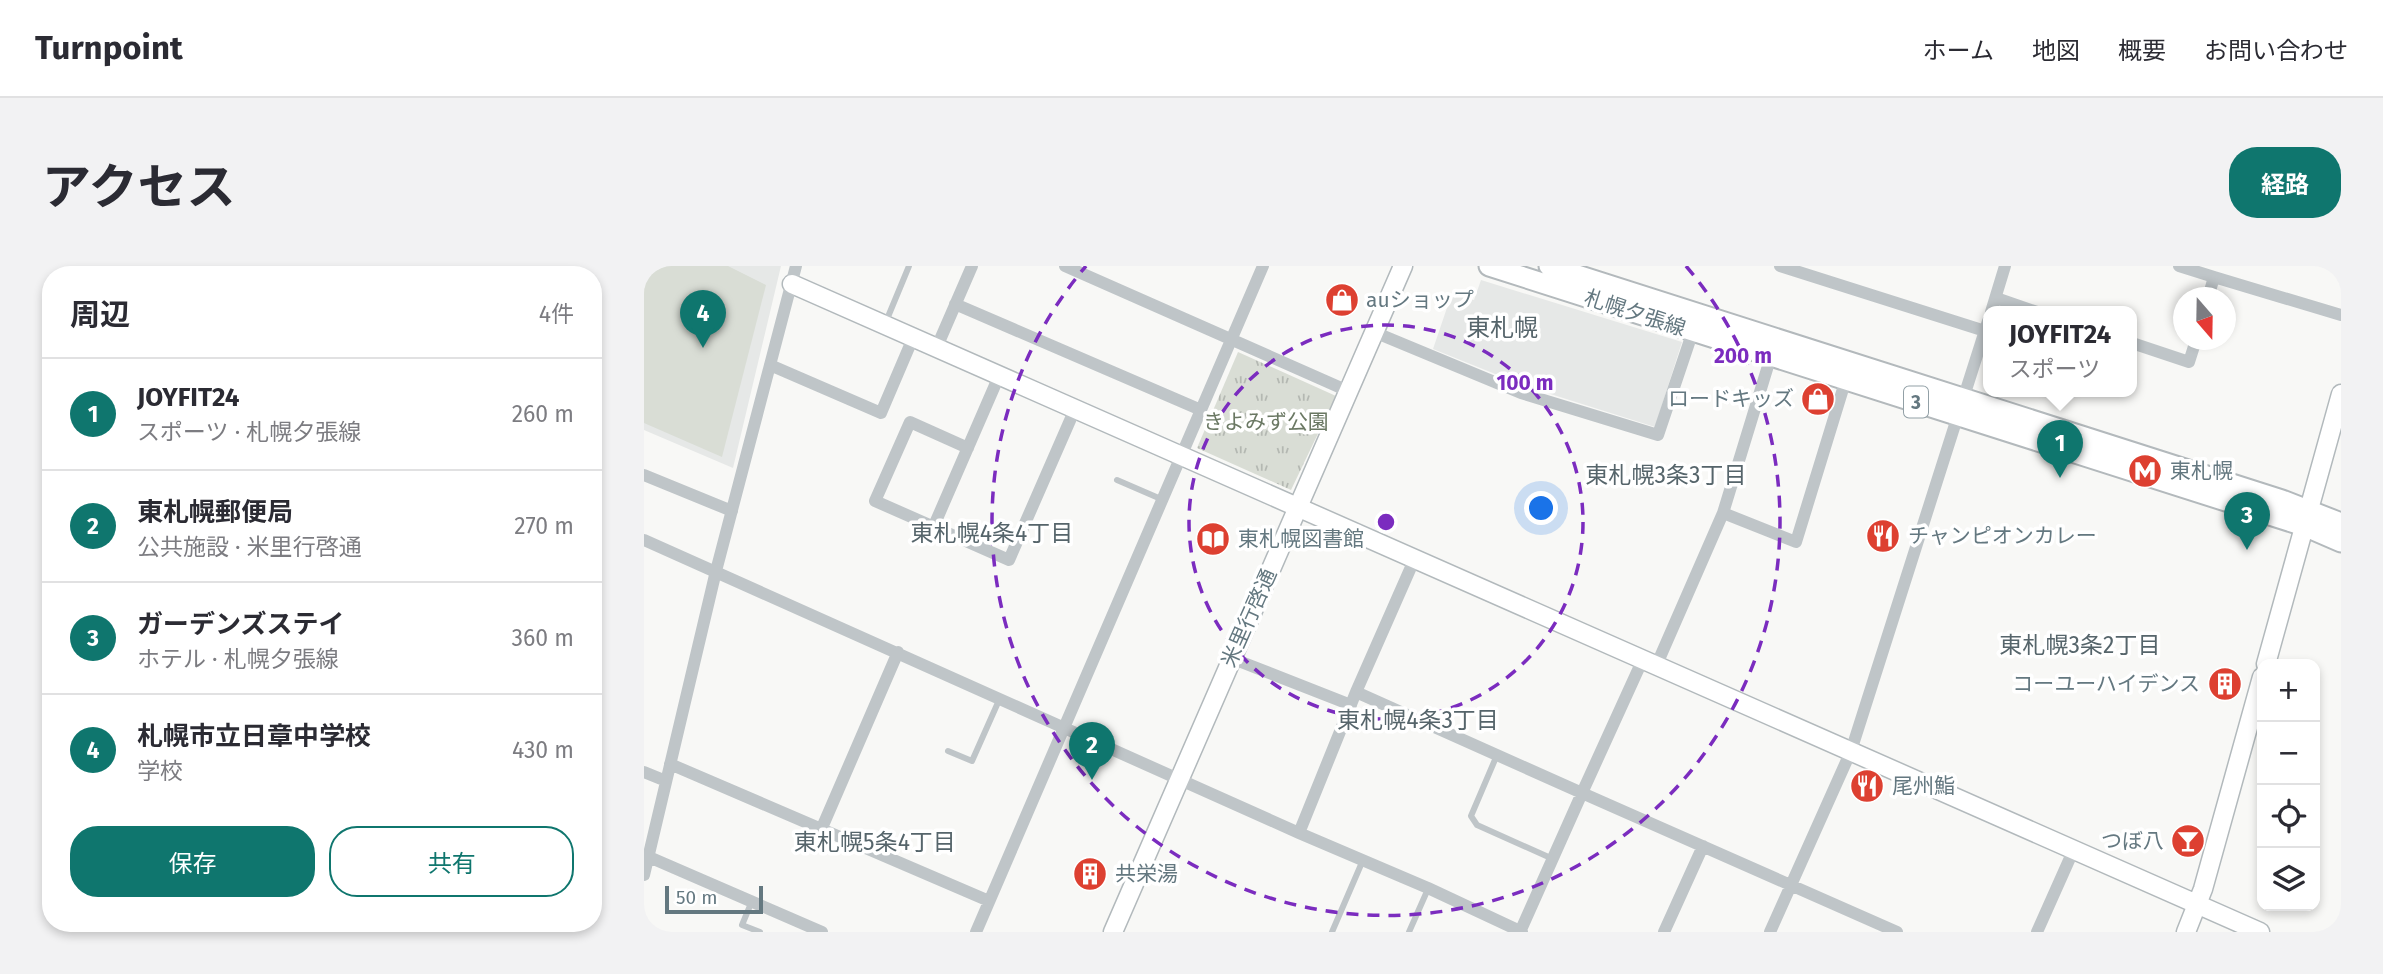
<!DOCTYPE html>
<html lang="ja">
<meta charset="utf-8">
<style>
:root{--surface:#fff;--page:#f2f2f3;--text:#2b2b33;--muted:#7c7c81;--line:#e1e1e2;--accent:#0f766e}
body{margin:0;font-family:"Fira Sans","Noto Sans JP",sans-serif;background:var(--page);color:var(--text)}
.controls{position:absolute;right:21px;bottom:21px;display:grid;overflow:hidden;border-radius:14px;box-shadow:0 4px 10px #0003}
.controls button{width:63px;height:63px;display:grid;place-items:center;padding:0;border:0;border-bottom:2px solid var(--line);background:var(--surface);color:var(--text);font:35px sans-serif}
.compass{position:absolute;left:1529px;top:21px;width:63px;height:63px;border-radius:50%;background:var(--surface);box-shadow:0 4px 10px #0003;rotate:160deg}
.scale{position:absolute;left:21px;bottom:18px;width:98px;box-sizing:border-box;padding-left:7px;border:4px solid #647880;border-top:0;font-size:19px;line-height:24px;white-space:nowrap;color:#647880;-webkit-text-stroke:5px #fff;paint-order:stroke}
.you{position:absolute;left:898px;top:243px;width:24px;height:24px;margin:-18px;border:5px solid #fff;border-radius:50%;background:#1a73e8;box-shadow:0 0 0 10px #1a73e833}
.badge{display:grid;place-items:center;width:46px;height:46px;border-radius:50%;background:var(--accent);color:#fff;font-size:23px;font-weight:700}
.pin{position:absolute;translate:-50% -58px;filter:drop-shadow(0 2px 4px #0008)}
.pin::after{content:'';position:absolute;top:37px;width:24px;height:21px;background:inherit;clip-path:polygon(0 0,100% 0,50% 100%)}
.popup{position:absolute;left:1339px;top:40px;width:154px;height:91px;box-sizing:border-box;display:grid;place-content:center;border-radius:14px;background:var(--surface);filter:drop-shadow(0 2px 5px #0005);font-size:23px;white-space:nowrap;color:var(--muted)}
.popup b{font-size:26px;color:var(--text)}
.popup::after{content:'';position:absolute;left:50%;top:100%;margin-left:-14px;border:14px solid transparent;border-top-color:var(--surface)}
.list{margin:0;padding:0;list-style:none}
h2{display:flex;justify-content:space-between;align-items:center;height:91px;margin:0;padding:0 28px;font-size:30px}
h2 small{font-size:23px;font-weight:400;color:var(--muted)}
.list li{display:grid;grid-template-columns:46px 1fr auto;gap:21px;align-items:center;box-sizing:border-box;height:112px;padding:0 28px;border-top:2px solid var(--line)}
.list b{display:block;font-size:26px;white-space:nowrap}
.list p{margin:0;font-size:23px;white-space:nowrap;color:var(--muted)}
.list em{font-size:23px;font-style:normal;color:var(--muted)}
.actions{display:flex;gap:14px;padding:21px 28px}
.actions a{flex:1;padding:16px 0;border:2px solid var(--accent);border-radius:28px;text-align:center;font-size:24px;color:var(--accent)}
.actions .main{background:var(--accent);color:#fff}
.icon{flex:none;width:38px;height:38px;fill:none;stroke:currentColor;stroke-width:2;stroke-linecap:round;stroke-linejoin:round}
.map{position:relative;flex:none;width:1697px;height:666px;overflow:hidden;border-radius:28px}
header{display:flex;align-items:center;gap:42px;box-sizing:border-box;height:98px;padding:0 35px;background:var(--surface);border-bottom:2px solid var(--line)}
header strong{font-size:33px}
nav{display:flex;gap:38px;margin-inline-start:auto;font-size:24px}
.intro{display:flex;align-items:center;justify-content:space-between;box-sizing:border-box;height:168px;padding:0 42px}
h1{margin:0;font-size:49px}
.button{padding:18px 32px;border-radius:28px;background:var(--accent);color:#fff;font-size:24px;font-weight:700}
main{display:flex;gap:42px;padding:0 42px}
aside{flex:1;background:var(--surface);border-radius:28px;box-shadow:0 4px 10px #0003}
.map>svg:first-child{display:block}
</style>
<header>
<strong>Turnpoint</strong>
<nav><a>ホーム</a><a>地図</a><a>概要</a><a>お問い合わせ</a></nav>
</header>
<div class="intro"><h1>アクセス</h1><a class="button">経路</a></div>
<main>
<aside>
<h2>周辺<small>4件</small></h2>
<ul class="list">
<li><span class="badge">1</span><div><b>JOYFIT24</b><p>スポーツ · 札幌夕張線</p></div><em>260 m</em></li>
<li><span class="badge">2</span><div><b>東札幌郵便局</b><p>公共施設 · 米里行啓通</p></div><em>270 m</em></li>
<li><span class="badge">3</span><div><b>ガーデンズステイ</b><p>ホテル · 札幌夕張線</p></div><em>360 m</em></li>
<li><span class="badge">4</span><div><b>札幌市立日章中学校</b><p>学校</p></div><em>430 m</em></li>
</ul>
<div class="actions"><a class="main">保存</a><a>共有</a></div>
</aside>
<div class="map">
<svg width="1697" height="666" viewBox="0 0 1697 666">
<defs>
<pattern id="park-tufts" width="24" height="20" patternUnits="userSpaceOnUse" patternTransform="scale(1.75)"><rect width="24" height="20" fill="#d9ddd5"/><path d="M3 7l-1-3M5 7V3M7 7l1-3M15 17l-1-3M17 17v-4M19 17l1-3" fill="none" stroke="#b4b8b2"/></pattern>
</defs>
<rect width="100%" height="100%" fill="#f8f8f6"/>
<path fill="#e6e8e7" d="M0,0H137L89,202L0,164Z
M837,14L1038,76L1011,161L881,120L789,83L808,27L830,34Z"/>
<path fill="url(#park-tufts)" d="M594,86L692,130L647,224L553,182Z"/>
<path fill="#d9ddd5" d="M0,0H84L122,19L78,191L0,157Z"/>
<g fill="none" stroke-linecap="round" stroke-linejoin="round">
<g stroke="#b2b9bc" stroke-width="21">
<path id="secondary" d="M148,18L1616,666
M1622,398L1697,128
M469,666L759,0
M1542,666L1559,623L1618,411"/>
</g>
<g stroke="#b3b9bc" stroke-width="23">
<path id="primary" d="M845,0L1660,260L1697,276
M905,0L1638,234L1697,257"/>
</g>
<path stroke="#bfc5c8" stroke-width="6" d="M241,58L265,0
M473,214L517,233
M304,485L328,495L356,432
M853,489L827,550L833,559L909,593
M108,635L98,659L116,666
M688,666L719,594
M765,666L784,623"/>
<path stroke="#bfc5c8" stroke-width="12" d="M421,0L704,125
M1136,0L1341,65
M1535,0L1570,11
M1352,32L1393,46
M1564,32L1570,11L1697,49
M311,38L557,144
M1347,46L1361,0
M730,66L877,127L1014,169L1049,65
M1488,77L1545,96L1552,74
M292,83L328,0
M126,99L237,147L269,72
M324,182L266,156L231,235L365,294L431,143
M0,209L88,245
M1079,247L1152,276L1202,113
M289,262L355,110
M0,274L655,567L784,622L878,666
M587,392L707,439
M1013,398L1079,247L1127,90
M712,426L938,527L999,393
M26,498L345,635
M0,506L22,515
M177,564L254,386
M655,567L712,426L771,292
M5,591L178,666
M0,609L72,305L152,0
M332,666L619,0
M876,666L938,527L1253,666
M1020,666L1059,580
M1126,666L1207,485L1344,55
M1393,666L1430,583"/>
<use href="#secondary" stroke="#fff" stroke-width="18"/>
<use href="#primary" stroke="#fff" stroke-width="19"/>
</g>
<g fill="none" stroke="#7b2cbf" stroke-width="3.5" stroke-dasharray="12 9">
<circle cx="742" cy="256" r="197"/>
<path d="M1042 0A394 394 0 1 1 442 0"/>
</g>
<defs>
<g id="shop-disc" transform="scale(1.75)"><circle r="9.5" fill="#dd4031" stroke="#fff"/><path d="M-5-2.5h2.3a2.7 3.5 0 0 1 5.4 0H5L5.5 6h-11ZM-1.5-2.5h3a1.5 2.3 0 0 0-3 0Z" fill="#fff"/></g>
<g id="metro-disc" transform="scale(1.75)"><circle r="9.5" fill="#dd4031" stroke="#fff"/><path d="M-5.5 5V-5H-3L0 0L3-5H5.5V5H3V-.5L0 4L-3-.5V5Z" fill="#fff"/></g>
<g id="restaurant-disc" transform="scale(1.75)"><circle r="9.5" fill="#dd4031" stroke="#fff"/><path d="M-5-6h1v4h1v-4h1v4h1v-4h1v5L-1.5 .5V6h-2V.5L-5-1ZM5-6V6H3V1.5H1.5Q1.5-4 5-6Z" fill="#fff"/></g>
<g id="library-disc" transform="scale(1.75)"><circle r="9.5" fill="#dd4031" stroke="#fff"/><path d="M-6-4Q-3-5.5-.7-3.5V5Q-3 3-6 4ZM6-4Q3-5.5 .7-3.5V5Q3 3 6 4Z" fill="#fff"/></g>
<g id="building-disc" transform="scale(1.75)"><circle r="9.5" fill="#dd4031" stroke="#fff"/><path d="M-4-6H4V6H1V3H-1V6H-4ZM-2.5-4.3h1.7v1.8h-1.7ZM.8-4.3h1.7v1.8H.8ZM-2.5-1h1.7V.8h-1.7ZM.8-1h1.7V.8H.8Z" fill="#fff"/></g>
<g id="bar-disc" transform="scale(1.75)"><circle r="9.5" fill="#dd4031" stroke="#fff"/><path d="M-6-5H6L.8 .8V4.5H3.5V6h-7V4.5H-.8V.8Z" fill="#fff"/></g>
</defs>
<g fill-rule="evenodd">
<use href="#shop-disc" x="698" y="34"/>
<use href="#shop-disc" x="1174" y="133"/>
<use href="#metro-disc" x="1501" y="205"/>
<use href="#restaurant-disc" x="1239" y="270"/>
<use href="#library-disc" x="569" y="273"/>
<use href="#building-disc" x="1581" y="418"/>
<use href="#restaurant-disc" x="1223" y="520"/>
<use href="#bar-disc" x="1544" y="575"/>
<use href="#building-disc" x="446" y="608"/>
</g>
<g text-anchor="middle" stroke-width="7" stroke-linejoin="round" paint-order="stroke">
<rect fill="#fff" stroke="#92a0a6" stroke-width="2" x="1260" y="120.5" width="24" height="31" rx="5"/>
<g font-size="19" font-weight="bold" fill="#647880">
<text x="1272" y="143">3</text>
</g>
<g font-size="21" fill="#647880" stroke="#fff" text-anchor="start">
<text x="722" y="41">auショップ</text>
<text x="1150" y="140" text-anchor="end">ロードキッズ</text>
<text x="1526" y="212">東札幌</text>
<text x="1264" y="277">チャンピオンカレー</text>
<text x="594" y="280">東札幌図書館</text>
<text x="1556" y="425" text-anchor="end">コーユーハイデンス</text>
<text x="1248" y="527">尾州鮨</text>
<text x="1520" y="582" text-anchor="end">つぼ八</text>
<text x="471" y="615">共栄湯</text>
</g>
<g font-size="21" fill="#647880" stroke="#fff">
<text transform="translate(991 47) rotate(18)" y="7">札幌夕張線</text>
<text transform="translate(605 352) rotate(-66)" y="7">米里行啓通</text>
</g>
<g font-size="21" fill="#6a7863" stroke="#fff">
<text x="622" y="163">きよみず公園</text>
</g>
<g font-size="23" fill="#56656b" stroke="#fff">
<text x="1022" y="217">東札幌3条3丁目</text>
<text x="348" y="275">東札幌4条4丁目</text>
<text x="1436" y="387">東札幌3条2丁目</text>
<text x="774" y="462">東札幌4条3丁目</text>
<text x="231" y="584">東札幌5条4丁目</text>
</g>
<g font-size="24" fill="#56656b" stroke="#fff">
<text x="858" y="70">東札幌</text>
</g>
</g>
<circle cx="742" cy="256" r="10" fill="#7b2cbf" stroke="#fff" stroke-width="3.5"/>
<g font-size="21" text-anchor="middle" font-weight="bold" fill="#7b2cbf" stroke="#fff" stroke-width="7" stroke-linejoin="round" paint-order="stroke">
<text x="1099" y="97">200 m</text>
<text x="881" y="124">100 m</text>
</g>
</svg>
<div class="controls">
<button>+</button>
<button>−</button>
<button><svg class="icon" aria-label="locate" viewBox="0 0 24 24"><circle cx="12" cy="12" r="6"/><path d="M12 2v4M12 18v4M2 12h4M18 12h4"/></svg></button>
<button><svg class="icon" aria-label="layers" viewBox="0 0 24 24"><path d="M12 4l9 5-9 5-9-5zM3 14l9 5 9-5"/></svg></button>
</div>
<svg class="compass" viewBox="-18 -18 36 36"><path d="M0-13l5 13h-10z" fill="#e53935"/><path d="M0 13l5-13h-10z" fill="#7c7c81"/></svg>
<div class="scale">50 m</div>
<div class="you"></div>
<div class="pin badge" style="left:1416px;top:212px">1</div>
<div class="popup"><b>JOYFIT24</b>スポーツ</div>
<div class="pin badge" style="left:448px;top:514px">2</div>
<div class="pin badge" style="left:1603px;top:284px">3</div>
<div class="pin badge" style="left:59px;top:82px">4</div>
</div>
</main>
